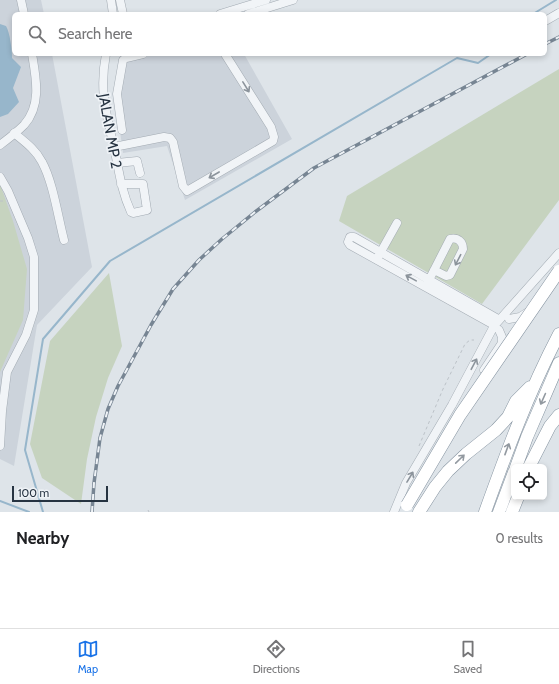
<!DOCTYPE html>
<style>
:root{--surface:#fff;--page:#f2f2f2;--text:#202124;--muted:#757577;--line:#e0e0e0;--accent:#1a73e8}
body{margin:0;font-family:Cabin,sans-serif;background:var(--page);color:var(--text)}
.controls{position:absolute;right:12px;bottom:12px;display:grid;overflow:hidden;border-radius:6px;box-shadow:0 2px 6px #0003}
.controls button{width:36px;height:36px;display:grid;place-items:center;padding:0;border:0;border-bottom:1px solid var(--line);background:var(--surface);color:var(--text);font:20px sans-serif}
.scale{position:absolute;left:12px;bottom:10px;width:96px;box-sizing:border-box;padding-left:4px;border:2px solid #263341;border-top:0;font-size:11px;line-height:14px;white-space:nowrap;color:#263341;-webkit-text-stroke:3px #eef2f6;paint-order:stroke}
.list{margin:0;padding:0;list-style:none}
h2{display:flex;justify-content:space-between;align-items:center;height:52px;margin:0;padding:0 16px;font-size:17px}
h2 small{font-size:13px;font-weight:400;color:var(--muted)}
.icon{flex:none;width:22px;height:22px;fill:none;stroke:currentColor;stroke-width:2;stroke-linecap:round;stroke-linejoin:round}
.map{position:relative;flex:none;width:559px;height:512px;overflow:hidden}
.search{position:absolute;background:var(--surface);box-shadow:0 2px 6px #0003;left:12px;right:12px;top:12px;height:44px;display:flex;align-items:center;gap:10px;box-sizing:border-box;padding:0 14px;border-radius:6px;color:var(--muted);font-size:15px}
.sheet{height:116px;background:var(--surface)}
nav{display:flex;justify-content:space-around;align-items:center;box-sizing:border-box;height:56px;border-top:1px solid var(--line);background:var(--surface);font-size:11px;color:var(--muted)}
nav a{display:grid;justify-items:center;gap:2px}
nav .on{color:var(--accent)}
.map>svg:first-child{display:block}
</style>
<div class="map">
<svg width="559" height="512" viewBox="0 0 559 512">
<rect width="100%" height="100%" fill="#dee4e9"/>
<path fill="#ccd3db" d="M0,0H41L44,14H14V54H52L92,267L37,325L14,466L0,459Z
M122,54H244L292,139L185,200L167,146L123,153L115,95Z"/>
<path fill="#c6d3bf" d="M559,69V200L482,304L339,221L347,196Z
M0,184L13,221L27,269L23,320L0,372Z
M109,273L122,346L108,378L96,417L87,459L81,504L42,478L30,444L50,341Z"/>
<path fill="#97b6cb" d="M0,24L6,26C10,33 12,50 12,58L21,67L13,88L19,102L8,114L0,117Z"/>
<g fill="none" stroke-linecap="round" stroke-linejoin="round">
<path stroke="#97b6cb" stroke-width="2" d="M533,14L556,0
M0,501L29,512
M43,512L25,450L43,339L110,261L457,58L478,63L491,54"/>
<g stroke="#a3abb3" stroke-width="9">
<path id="minor" d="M21,0L24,14
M111,0L113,14
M120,0L123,14
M220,14L266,0
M248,14L293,0
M547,20L559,13
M106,54C99,91 106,112 114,147C119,171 121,190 131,212L133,213L147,210L143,184H121
M122,130L117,94L123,60L126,58L143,54
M14,133C25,142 36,150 42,162C53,182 58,217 64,240
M0,145C8,139 17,132 24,125C42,105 36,78 32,54
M114,147L164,137L170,138L173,142L183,186L187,191L273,141L274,137L271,127L225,54
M117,163L137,161L140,173
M0,177L8,191L28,238L34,257V310L26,335L7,372L2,411L0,446
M378,257L397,223
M427,284L450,239C458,237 463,242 463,249L450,275L446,276L434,270
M509,319L520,317L528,312
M494,325L350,245L348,242L350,237H354L498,319
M484,370L502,343V337L499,330
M394,512L406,483L452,405L494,326L559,253"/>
</g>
<g stroke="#8593a0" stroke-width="13">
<path id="highway" d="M516,467L527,437L559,363
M529,467L550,426L559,415
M419,512L435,487L448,471L466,454L496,430L508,417L516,401L530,387
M485,512C507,451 529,391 559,334
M499,512L514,472
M512,512L518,497"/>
</g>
<path stroke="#bcc2c8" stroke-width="1" stroke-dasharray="3 3" stroke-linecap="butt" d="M0,201H4
M419,446L443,389L465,344L470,340H474
M148,510L149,512"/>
<use href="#minor" stroke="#f1f4f7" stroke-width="8"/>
<use href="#highway" stroke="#fff" stroke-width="12"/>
<g stroke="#778593" stroke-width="3.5">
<path id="rail" d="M545,44L559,37
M92,512L94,483L100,438L108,409L118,386L151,325L173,289L199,260L222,239L255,212L314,168L527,54"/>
</g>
<use href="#rail" stroke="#eef2f6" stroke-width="2" stroke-dasharray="6" stroke-linecap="butt"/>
<g stroke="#8593a0" stroke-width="13" stroke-linecap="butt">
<path id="highway-bridge" d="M407,505L460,415L559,271"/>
</g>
<use href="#highway-bridge" stroke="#fff" stroke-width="12"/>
</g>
<defs><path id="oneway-shaft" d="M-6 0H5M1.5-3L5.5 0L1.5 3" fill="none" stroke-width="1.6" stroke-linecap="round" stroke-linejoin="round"/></defs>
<g stroke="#8c949c">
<use href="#oneway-shaft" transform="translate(246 87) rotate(58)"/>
<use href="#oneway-shaft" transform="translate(214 175) rotate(150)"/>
<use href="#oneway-shaft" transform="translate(458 260) rotate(117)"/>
<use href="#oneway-shaft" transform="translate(411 278) rotate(-151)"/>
<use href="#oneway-shaft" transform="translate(474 364) rotate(-62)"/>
<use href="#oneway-shaft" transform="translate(410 477) rotate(-59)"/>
</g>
<g stroke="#9299a0">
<use href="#oneway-shaft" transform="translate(543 399) rotate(114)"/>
<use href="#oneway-shaft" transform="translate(507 449) rotate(-70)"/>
<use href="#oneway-shaft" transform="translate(460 459) rotate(-44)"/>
</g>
<g text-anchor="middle" stroke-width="3.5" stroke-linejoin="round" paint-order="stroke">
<g font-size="15" fill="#263341" stroke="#eef2f6">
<text transform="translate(110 131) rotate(80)" y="5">JALAN MP 2</text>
</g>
</g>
</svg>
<div class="controls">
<button><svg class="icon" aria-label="locate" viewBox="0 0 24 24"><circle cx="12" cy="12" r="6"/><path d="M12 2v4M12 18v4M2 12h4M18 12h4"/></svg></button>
</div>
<div class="scale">100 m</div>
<div class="search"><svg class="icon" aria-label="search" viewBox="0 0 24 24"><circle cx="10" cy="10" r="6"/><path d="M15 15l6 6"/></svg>Search here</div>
</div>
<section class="sheet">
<h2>Nearby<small>0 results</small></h2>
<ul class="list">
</ul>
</section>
<nav>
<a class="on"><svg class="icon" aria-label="map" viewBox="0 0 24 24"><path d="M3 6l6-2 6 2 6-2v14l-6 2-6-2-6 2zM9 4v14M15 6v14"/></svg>Map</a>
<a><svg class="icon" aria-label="directions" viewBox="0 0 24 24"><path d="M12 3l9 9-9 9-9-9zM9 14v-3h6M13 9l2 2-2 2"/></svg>Directions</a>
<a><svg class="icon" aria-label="saved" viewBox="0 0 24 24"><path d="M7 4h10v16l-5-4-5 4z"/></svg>Saved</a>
</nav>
